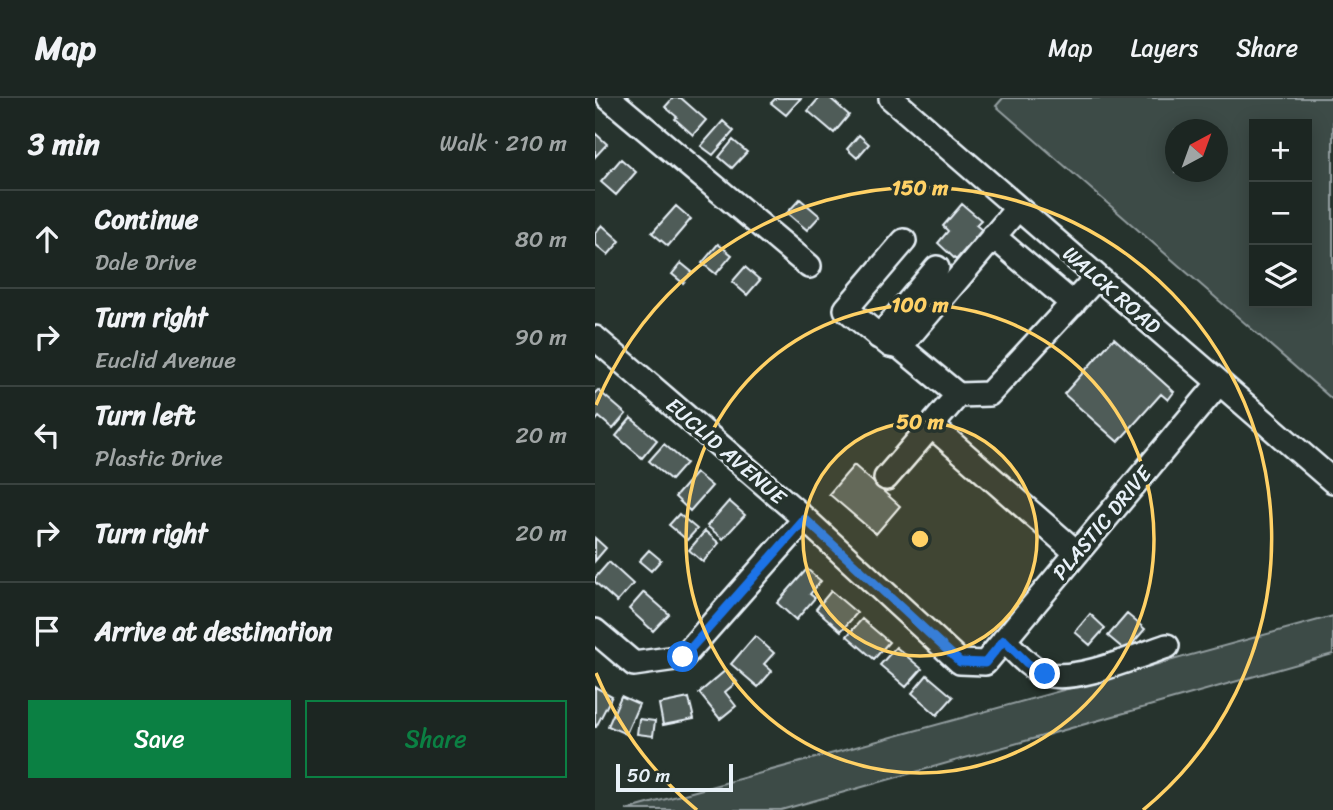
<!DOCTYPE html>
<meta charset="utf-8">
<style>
:root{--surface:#1c2622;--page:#252e2a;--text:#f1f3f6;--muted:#a0a5a5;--line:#3a4340;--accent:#0b8043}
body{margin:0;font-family:Sriracha,sans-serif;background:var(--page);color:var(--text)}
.controls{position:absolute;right:21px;top:21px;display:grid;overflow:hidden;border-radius:0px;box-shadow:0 4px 18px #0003}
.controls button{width:63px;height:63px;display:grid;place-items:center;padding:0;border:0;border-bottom:2px solid var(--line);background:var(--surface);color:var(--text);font:35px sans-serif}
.compass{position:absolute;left:570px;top:21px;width:63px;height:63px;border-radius:50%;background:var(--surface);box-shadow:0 4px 18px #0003;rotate:41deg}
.scale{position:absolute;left:21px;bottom:18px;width:117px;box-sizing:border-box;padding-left:7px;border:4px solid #e8f1f8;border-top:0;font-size:19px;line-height:24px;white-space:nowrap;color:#e8f1f8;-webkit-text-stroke:5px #26332d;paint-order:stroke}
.stop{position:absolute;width:21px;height:21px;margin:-16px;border:5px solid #1a73e8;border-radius:50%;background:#fff}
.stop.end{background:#1a73e8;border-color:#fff;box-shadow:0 2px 7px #0008}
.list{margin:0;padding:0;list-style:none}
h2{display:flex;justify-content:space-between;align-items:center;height:91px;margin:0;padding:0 28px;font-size:30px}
h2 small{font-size:23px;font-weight:400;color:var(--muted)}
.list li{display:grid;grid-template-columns:46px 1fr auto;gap:21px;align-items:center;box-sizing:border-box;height:98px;padding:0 28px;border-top:2px solid var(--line)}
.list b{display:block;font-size:26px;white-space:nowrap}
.list p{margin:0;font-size:23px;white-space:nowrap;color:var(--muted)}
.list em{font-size:23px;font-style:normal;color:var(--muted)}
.actions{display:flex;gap:14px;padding:21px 28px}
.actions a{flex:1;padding:16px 0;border:2px solid var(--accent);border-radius:0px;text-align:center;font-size:24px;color:var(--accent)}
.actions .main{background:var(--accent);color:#fff}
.icon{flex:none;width:38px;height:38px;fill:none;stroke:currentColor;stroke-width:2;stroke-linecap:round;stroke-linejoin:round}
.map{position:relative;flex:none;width:738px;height:712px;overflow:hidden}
header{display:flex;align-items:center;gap:42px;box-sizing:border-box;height:98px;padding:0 35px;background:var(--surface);border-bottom:2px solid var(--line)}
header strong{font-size:33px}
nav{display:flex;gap:38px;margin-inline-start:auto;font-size:24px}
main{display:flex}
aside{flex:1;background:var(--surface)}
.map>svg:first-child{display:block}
</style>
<header>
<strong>Map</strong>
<nav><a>Map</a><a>Layers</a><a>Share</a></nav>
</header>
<main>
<aside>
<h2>3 min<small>Walk · 210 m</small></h2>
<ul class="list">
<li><svg class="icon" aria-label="ahead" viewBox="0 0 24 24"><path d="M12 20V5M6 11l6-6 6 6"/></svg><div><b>Continue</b><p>Dale Drive</p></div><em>80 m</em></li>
<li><svg class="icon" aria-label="right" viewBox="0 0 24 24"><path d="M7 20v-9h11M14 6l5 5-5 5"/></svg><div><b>Turn right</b><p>Euclid Avenue</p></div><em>90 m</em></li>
<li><svg class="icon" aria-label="left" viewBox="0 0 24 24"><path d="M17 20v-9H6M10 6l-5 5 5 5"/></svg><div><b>Turn left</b><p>Plastic Drive</p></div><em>20 m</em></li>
<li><svg class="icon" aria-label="right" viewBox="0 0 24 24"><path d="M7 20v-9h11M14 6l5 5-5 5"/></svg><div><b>Turn right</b></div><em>20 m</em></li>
<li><svg class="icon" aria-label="arrive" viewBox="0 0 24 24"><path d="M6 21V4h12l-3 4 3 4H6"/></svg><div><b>Arrive at destination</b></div></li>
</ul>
<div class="actions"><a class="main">Save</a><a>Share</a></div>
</aside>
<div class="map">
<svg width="738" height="712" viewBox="0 0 738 712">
<rect width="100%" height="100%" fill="#26332d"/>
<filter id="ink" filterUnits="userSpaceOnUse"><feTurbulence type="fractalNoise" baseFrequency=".0143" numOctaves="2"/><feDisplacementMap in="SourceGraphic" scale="14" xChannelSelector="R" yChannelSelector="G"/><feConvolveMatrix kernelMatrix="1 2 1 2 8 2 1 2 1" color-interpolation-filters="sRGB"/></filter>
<g filter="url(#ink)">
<path fill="#3e4b47" stroke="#939ea0" stroke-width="2" fill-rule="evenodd" d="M408,0H738V302L401,8ZM659,26H712V205H659ZM580,32H622V74H580Z
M738,518V556L186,712H31Z"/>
<path fill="#505c59" stroke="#e8f1f8" stroke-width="2" d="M78,0H86L111,22L98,37L80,21L82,19L70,9Z
M181,0H206L191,17L176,5Z
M224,0H235L254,17L239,35L213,13Z
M128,23L139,33L118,57L106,48Z
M0,35L12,46L0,59Z
M264,37L274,46L262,60L252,51Z
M138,42L152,54L137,70L124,59Z
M26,61L41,74L21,97L6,84Z
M205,101L225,118L212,132L192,115Z
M367,106L386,122L381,127L387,132L361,162L343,145L353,133L348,128Z
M81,108L96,121L73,148L57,135Z
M7,127L25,143L13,157L0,146V135Z
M123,146L137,157L121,176L107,165Z
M86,165L97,174L88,185L77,176Z
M150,169L165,182L152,197L137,184Z
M519,240L579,294L573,302L566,296L523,344L469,296Z
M3,292L31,316L18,331L4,319L0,324V295Z
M36,320L62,342L47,360L21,338Z
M69,346L91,365L76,382L54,363Z
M259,367L305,408L281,436L234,396Z
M101,375L117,388L95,413L80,399Z
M134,403L150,417L128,441L112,428Z
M84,416L102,431L92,442L74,427Z
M110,433L124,445L108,464L94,452Z
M0,440L11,450L0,463Z
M54,452L66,462L56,473L44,463Z
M14,464L38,486L22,504L0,484V480Z
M212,471L226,483L215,496L220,500L201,522L182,505Z
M236,493L262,515L246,533L221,511Z
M49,494L74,516L58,533L34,511Z
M495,516L510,530L495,547L480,534Z
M532,516L550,531L531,553L513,538Z
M267,521L294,544L279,561L252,538Z
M160,538L179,555L169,566L177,573L163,589L136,566Z
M301,549L327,571L311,589L285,567Z
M131,572L142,584L130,594L141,608L125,621L104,595Z
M332,577L358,599L342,617L317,595Z
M0,589L17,598L1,629H0Z
M26,598L44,606L31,636L13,628Z
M94,600L99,621L68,627L64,606Z
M44,621L60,623L58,638L42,636Z"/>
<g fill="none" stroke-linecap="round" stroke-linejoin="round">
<g stroke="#e8f1f8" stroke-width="28">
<path id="minor" d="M14,0L214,168
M296,0L738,383
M422,111L305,249L363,297L394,296L502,179
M398,138L478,206
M284,239L342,170
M0,240L210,421L365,564L390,565L624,285
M305,249L295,247L251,211L309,143
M337,328L482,455
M291,380L363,297
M0,533L39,566L88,559L210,421
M409,542C421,554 435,571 451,576C481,585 542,558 572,548"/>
</g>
<use href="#minor" stroke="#26332d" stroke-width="23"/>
</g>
</g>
<g fill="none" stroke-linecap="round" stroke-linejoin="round" filter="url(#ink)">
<path stroke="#1a73e8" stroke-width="9" d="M88,559L210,421L365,564L390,565L409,542L432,565L450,576"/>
</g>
<circle cx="325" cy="441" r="117" fill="#ffd166" fill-opacity=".12"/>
<g fill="none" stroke="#ffd166" stroke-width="3.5">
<circle cx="325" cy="441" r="117"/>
<circle cx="325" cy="441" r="234"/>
<path d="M102 712A351 351 0 0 1 1 575M1 307A351 351 0 1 1 548 712"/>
</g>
<g text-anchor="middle" stroke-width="7" stroke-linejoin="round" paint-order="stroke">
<g font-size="21" fill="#e8f1f8" stroke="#26332d">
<text transform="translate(517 192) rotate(41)" y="7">WALCK ROAD</text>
<text transform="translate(131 353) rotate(41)" y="7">EUCLID AVENUE</text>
<text transform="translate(507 425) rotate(-50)" y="7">PLASTIC DRIVE</text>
</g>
</g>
<circle cx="325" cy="441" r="10" fill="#ffd166" stroke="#26332d" stroke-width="3.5"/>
<g font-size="21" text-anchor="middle" font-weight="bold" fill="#ffd166" stroke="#26332d" stroke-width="7" stroke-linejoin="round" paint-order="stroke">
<text x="325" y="97">150 m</text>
<text x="325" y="214">100 m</text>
<text x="325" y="331">50 m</text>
</g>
</svg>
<div class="controls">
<button>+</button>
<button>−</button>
<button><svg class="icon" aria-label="layers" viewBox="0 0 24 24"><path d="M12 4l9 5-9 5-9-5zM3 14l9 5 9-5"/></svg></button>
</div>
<svg class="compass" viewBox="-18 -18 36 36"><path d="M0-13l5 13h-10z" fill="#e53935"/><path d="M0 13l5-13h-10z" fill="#a0a5a5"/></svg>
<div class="scale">50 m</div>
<div class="stop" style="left:88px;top:559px"></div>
<div class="stop end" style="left:450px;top:576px"></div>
</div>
</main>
